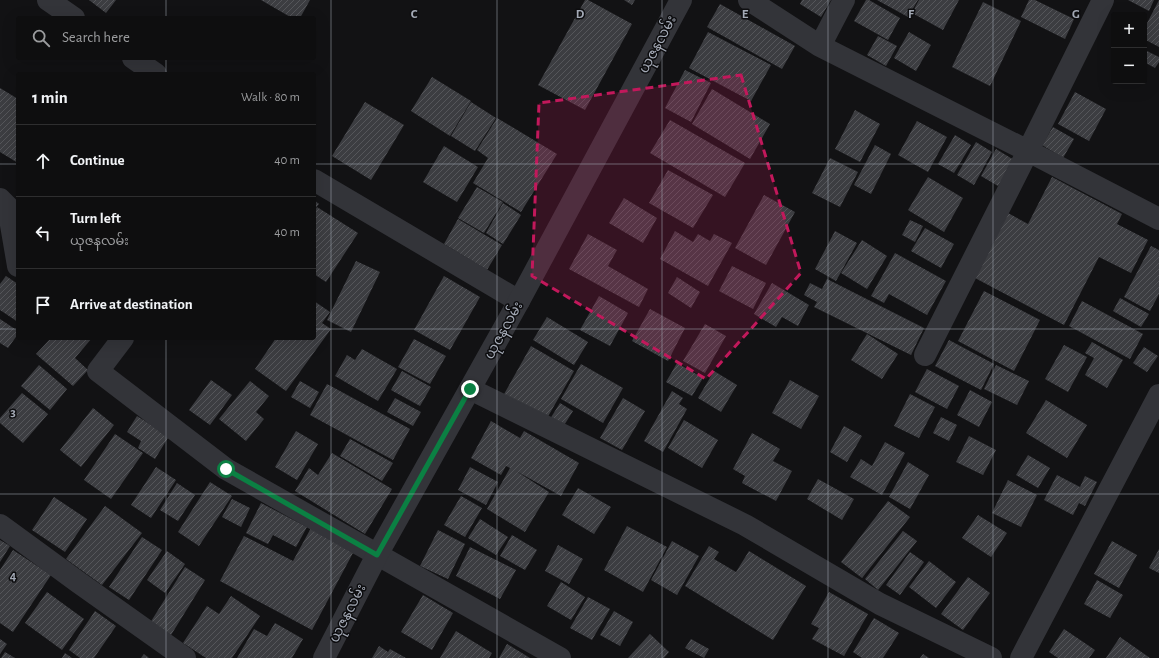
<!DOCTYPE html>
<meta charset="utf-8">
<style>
:root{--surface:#0e0e0f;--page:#1c1c1d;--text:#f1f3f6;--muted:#9b9c9e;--line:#2e2e2f}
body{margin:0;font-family:"Alegreya Sans","Noto Sans Myanmar",sans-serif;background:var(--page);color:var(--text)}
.controls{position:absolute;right:12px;top:12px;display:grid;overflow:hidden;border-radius:4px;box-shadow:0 4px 16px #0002}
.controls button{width:36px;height:36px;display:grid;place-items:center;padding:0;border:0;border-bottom:1px solid var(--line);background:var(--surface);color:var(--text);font:20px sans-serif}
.stop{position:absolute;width:12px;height:12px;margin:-9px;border:3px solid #0b8043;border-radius:50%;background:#fff}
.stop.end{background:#0b8043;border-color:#fff;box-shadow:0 1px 4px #0008}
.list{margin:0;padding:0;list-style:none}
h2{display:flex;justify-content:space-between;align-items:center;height:52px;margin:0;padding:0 16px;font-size:17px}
h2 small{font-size:13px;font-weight:400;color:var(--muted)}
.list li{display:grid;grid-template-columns:26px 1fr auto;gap:12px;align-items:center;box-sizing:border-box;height:72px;padding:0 16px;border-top:1px solid var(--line)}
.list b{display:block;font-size:15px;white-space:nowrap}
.list p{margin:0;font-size:13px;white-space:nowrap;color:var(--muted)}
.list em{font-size:13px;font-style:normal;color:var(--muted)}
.icon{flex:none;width:22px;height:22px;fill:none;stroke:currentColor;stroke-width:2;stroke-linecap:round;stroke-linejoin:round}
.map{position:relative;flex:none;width:1159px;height:658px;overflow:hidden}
.search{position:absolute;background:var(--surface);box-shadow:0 4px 16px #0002;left:16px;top:16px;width:300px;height:44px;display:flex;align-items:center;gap:10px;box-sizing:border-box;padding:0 14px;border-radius:4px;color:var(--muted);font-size:15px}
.panel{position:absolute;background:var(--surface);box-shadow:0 4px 16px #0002;left:16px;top:72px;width:300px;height:268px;border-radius:4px}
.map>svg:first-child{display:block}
</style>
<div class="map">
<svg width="1159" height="658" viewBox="0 0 1159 658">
<defs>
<pattern id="building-hatch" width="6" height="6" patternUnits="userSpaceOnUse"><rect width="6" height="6" fill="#3c3d41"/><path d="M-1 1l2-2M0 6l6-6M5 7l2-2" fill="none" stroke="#55565a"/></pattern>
</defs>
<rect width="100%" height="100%" fill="#121214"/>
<path fill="url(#building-hatch)" d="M89,0H116L106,13Z
M261,0H310L300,18H292Z
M585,0H588L632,24L585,110L538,85Z
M624,0H635L632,5Z
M802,0H831L821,17L800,4Z
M866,0H869L900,18L888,40L854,21Z
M877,0H918L908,17Z
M919,0H959L943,30L912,13Z
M1029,0H1035L1074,19L1065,39L1021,17Z
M1128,0H1154L1149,11Z
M1159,0V47L1144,39V29Z
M983,2L1021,21L990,86L952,67Z
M720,4L795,46L782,69L707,27Z
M708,32L771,65L751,101L689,68Z
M909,32L931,45L916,71L894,58Z
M878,36L897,46L886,66L867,55Z
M1147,51L1159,57V62L1155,68L1144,62V56Z
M685,70L711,83L691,122L665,108Z
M432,77L471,101L450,136L411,111Z
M0,88L18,99V163L0,152Z
M712,89L770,124L750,159L692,124Z
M1075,92L1106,109L1089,141L1058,124Z
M365,102L404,125L371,180L332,156Z
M471,102L496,118L475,151L451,136Z
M855,110L880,124L860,162L835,149Z
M497,118L557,154L521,212L473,183L488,158L477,150Z
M670,120L745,163L725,197L650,153Z
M917,121L947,137L928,172L898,155Z
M1053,127L1074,139L1063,158L1042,145Z
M955,135L971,145L954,173L938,164Z
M976,142L992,152L974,185L957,175Z
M875,145L891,154L871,194L854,185Z
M444,146L478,167L457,202L423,182Z
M996,149L1014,160L998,186L981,176Z
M830,158L858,172L840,207L812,193Z
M668,170L713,195L693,228L649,203Z
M928,177L963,198L944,232L908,210Z
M1052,177L1122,214L1117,224L1148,240L1131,273L1099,257L1064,325L975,278L1008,213L1028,224Z
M477,187L503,202L484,233L458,218Z
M764,195L795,212L766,265L735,248Z
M624,198L657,218L643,243L609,223Z
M314,200L319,204L314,210Z
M503,203L521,215L503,244L486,233Z
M317,207L358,233L326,282L314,274V212Z
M458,219L502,245L487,270L444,244Z
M910,220L923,226L915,242L902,235Z
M925,228L954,244L941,268L911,251Z
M675,231L693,242L698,234L710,241L714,234L732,243L708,286L660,259Z
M835,231L857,243L836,281L815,269Z
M588,234L617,250L608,266L648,289L639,307L569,269Z
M862,240L887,256L867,289L841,273Z
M1151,246L1159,250V294L1150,311L1124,297Z
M895,253L946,281L927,315L889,294L884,303L871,296Z
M356,261L380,272L351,332L327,320Z
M732,266L766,283L753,309L719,291Z
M6,276L18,284V322L0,310V284Z
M444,276L480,297L450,350L414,330Z
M677,277L700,292L691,308L668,293Z
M827,279L924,328L911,355L814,307L817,302L804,295L810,283L822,289Z
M772,283L809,305L798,326L782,317L776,327L754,314Z
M984,291L1040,320L1014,371L958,341Z
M599,296L628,313L610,346L580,330Z
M1120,298L1149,314L1141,327L1113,311Z
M314,301L330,312L322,323L331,329L286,391L255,369L276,338H314Z
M1082,301L1143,334L1130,359L1069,326Z
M650,309L685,328L668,361L632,341Z
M547,317L588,342L574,365L533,340Z
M0,319L18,331V334L8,348L0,343Z
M705,324L726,336L705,373L683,361Z
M867,334L898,354L882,379L851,360Z
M51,338H92L75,358L88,370L73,386L36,354Z
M414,339L446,356L430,384L398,367Z
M949,340L994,364L981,390L935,366Z
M1092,342L1123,360L1107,388L1085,375L1094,358L1085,353Z
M1064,345L1087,357L1068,392L1045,379Z
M531,346L574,371L546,420L503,396Z
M1144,347L1158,356L1147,372L1133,363Z
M362,349L397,369L378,401L335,376L347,355L355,360Z
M677,363L703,378L692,396L666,382Z
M581,364L623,388L603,423L561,399Z
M39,365L67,389L50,410L21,386Z
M996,365L1029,381L1017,405L984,389Z
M927,369L959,386L947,409L915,392Z
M402,371L431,387L420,406L391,390Z
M714,371L737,385L721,412L698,398Z
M211,380L232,395L210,425L189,410Z
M790,380L819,396L801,429L772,413Z
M250,381L269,396L256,412L264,419L246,441L219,419Z
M300,381L319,392L310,408L291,397Z
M327,384L410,429L393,460L310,415Z
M970,390L992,402L979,427L957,415Z
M672,391L683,398L679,404L687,409L663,452L644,441Z
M22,393L48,414L23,443L0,423V418Z
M910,394L935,407L919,438L894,426Z
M395,398L421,412L413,426L387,412Z
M623,398L645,411L622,450L600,438Z
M1046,400L1087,425L1067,458L1026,433Z
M560,403L573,411L563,427L550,419Z
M93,408L114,425L81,467L60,450Z
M137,416L169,436L155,459L138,448L141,441L127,432Z
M941,417L957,425L949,441L933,433Z
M684,420L718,440L702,468L668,448Z
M491,421L520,438L524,431L579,463L561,496L516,471L549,492L525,532L487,509L510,468L506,466L501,475L471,458Z
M844,426L862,436L847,462L830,452Z
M296,431L318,444L297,480L275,467Z
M752,433L780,449L773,461L792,471L776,501L742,483L745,476L733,469Z
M115,434L143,453L111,499L84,480Z
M969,436L996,450L983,475L956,462Z
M350,439L393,463L382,481L340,456Z
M885,442L905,453L882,495L850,477L861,459L872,466Z
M332,453L392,489L365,534L295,491L309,468L318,475Z
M1028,455L1050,468L1038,488L1016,475Z
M908,462L929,475L910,509L889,497Z
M156,467L176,480L151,518L131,505Z
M470,467L498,482L486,505L458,490Z
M1057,475L1080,487L1085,476L1097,482L1085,506L1079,503L1073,515L1044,500Z
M818,479L854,499L842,520L807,499Z
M1008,480L1037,495L1021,527L992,513Z
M210,482L232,496L199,546L178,532Z
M177,483L195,495L178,521L160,510Z
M578,488L611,507L594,534L562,515Z
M461,496L482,508L465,537L444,525Z
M54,497L87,519L65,552L32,530Z
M232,499L250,508L241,527L222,517Z
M888,501L910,517L862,578L841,562Z
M261,503L307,527L296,547L273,535L268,544L246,533Z
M105,506L142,533L102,585L66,559Z
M978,515L1007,533L991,557L962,538Z
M480,519L508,537L496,555L468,538Z
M627,526L667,547L643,592L604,570Z
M311,528L354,551L312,630L220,581L244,536L293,561Z
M438,530L465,544L448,579L420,566Z
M903,531L917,541L878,590L865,579Z
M512,535L537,550L525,570L500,556Z
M142,537L162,550L129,600L109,587Z
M0,540L10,546L0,562Z
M672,541L699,556L677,595L651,580Z
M1112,541L1137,555L1119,588L1094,574Z
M558,545L583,559L569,584L545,571Z
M709,546L719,552L714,559L736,572L749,551L806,586L773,640L685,586Z
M470,547L516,570L500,599L456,576Z
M1159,549V573L1149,568Z
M13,550L51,575L13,632L0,623V570Z
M167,551L185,564L165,593L147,580Z
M910,552L924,562L900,595L886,585Z
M929,561L956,582L936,608L909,587Z
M185,567L205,580L171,635L150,623Z
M968,577L990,593L963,630L941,614Z
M1097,580L1123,595L1110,618L1084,604Z
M561,582L585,597L571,620L547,606Z
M47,592L84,619L62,650L25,623Z
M829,592L868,614L844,656L812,639L819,628L811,624Z
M423,595L453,613L432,650L401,632Z
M231,596L260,616L232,658H206L183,643L207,606L219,614Z
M588,597L610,609L592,640L570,628Z
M95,611L116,626L94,658H80L69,650Z
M614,611L633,622L620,646L600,635Z
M874,618L899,633L883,658H862L853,652Z
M275,623L303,639L292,658H237L254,629L267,636Z
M1064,629L1095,650L1089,658H1058L1049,652Z
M456,631L492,653L489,658H440Z
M650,634L669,652L664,658H628Z
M1120,637L1150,658H1106Z
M0,639L7,644L0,654Z
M691,639L709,649L704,658L685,648Z
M507,644L530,658H499Z
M379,646L388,652L390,649L406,658H372Z
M5,652L15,658H1Z
M65,653L72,658H62Z
M144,654L149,658H141Z
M923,654L929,658H920Z"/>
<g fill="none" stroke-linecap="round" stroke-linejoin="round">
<path stroke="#333439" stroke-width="22" d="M48,0L74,18
M749,0L820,46L1028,151L1159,219
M820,46L844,0
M133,58L156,74
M314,180L519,301
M0,199L8,207L18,266
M123,338L98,371L226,469L560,658
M925,355L1028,151L1103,0
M470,389L745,525L880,604L991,658
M0,525L78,582L185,658
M1021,658L1159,395"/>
<path stroke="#333439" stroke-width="22" d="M324,658L377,555L519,301L681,0"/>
</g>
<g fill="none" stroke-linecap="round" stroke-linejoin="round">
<path stroke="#0b8043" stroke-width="5" d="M226,469L377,555L470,389"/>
</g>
<path fill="#c2185b" fill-opacity="0.2" stroke="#c2185b" stroke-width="3" stroke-dasharray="8 5" stroke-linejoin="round" d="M741,75L801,273L706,379L532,276L539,103Z"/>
<path fill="none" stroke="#a3a9b5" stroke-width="1" stroke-opacity="0.55" d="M166,0V18M331,0V658M497,0V658M662,0V658M828,0V658M993,0V658M166,58V74M0,164H18M314,164H1159M0,329H18M314,329H1159M166,338V658M0,494H1159"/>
<g text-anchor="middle" stroke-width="3" stroke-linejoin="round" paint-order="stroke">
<g font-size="14" fill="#a3a9b5" stroke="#0d0d0f">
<text transform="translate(657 44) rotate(-62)" y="5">ယုဇနလမ်း</text>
<text transform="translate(503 330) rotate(-61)" y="5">ယုဇနလမ်း</text>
<text transform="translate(347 613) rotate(-63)" y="5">ယုဇနလမ်း</text>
</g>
</g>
<g font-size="13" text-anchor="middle" font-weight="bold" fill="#a3a9b5" stroke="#0d0d0f" stroke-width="3" stroke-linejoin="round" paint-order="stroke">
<text x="414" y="18">C</text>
<text x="580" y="18">D</text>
<text x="745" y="18">E</text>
<text x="911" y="18">F</text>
<text x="1076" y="18">G</text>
<text x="13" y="416">3</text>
<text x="13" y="580">4</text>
</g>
</svg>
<div class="controls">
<button>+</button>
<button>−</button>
</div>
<div class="stop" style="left:226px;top:469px"></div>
<div class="stop end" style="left:470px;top:389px"></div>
<div class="search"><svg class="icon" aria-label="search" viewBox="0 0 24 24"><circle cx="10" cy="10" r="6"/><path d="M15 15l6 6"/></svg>Search here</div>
<section class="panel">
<h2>1 min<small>Walk · 80 m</small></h2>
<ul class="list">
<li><svg class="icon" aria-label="ahead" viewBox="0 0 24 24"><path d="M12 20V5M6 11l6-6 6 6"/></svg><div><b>Continue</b></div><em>40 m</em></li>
<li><svg class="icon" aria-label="left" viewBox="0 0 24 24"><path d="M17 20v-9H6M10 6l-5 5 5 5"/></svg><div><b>Turn left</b><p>ယုဇနလမ်း</p></div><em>40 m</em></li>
<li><svg class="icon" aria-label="arrive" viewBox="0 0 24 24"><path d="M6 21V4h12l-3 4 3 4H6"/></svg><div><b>Arrive at destination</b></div></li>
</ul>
</section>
</div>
